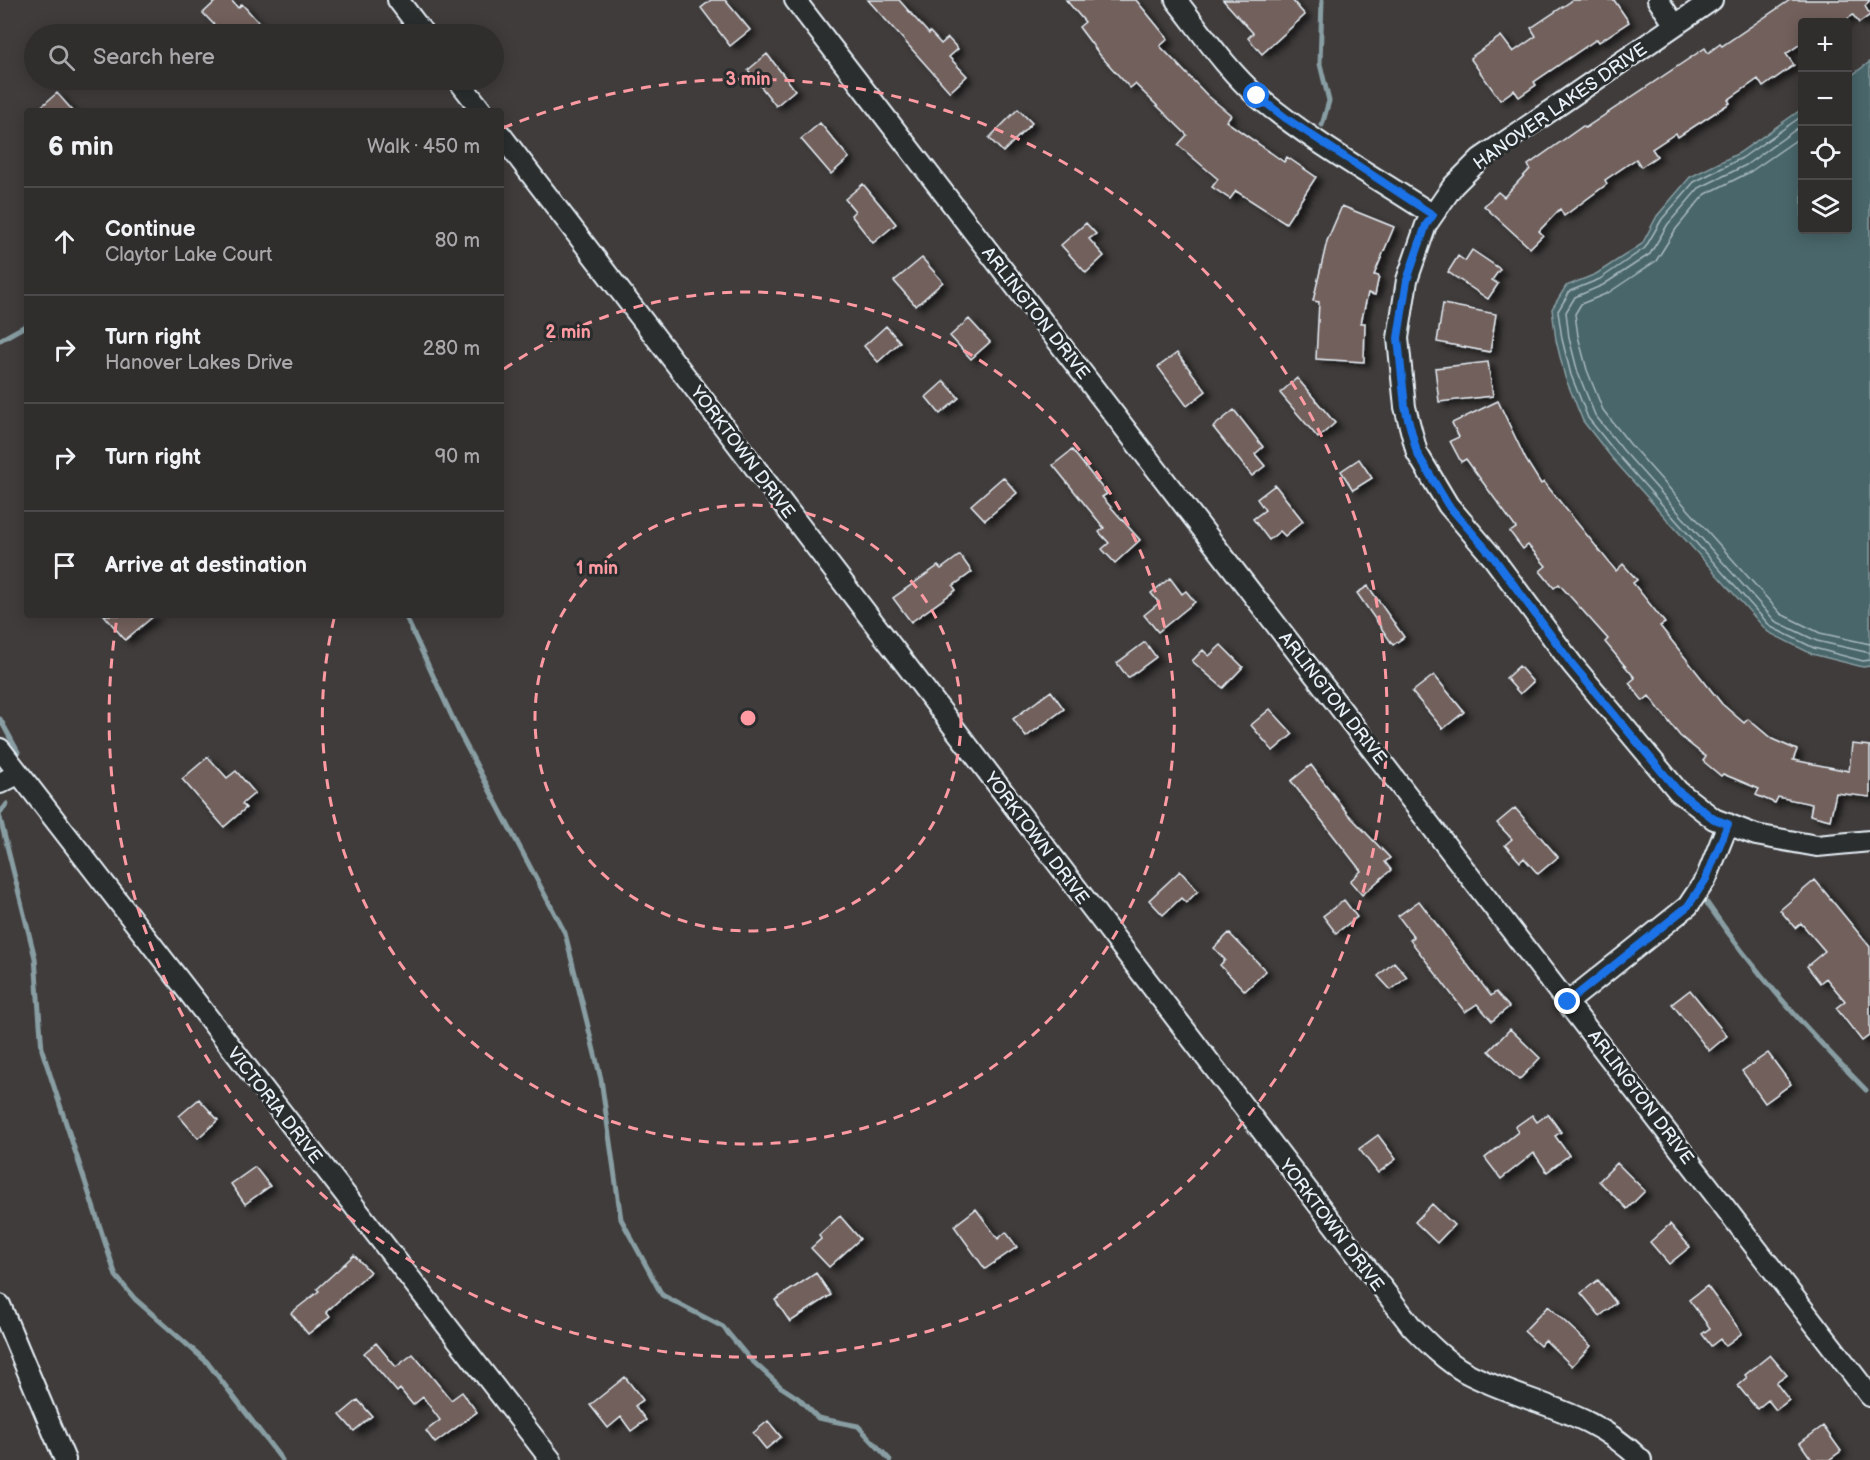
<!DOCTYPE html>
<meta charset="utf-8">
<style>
:root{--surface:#302d2d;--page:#383535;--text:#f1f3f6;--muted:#a8a8aa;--line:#4b4949}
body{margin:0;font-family:"Balsamiq Sans",sans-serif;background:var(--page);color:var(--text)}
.controls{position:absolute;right:18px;top:18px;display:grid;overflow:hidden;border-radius:6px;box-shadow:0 3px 15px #0003}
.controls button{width:54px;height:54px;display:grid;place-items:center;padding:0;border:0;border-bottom:2px solid var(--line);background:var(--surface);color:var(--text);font:30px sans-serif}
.stop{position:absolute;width:18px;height:18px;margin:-14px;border:4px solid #1a73e8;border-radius:50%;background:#fff}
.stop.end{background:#1a73e8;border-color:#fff;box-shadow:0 2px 6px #0008}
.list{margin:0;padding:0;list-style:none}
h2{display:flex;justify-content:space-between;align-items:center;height:78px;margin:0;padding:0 24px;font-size:26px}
h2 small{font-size:20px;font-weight:400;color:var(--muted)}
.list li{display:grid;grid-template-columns:39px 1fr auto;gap:18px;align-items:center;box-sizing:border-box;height:108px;padding:0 24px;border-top:2px solid var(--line)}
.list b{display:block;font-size:22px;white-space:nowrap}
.list p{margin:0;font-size:20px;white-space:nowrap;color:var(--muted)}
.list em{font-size:20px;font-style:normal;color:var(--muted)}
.icon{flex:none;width:33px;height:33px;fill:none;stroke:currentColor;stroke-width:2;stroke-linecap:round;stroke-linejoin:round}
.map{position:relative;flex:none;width:1870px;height:1460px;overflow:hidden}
.search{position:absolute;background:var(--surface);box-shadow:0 3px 15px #0003;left:24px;top:24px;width:480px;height:66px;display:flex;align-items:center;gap:15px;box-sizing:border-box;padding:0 21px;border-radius:33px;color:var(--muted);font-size:22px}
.panel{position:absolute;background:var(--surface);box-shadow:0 3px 15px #0003;left:24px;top:108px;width:480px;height:510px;border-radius:6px}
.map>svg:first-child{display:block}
</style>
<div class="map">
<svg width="1870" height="1460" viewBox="0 0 1870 1460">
<defs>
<filter id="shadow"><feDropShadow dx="6" dy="4" stdDeviation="3" flood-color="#0009"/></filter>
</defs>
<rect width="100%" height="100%" fill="#403c3c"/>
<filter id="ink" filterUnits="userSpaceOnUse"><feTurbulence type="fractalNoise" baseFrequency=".0167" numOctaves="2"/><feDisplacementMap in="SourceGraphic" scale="12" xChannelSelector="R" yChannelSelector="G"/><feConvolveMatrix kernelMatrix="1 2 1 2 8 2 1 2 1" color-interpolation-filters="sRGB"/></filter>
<g filter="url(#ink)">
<path fill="#48666a" stroke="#889ea3" stroke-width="1.5" d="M1870,62V666L1863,667L1812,654L1768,632L1612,458L1583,421L1565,377L1556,340L1552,309L1566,286L1596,274L1642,244L1657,216L1690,177L1739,153L1802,109V230H1848V78Z"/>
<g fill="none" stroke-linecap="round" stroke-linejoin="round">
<path stroke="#a8b9bf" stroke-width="1.5" d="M1802,116L1742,158L1694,182L1662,219L1645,248L1600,279L1570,291L1558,311L1562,339L1571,375L1588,418L1617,454L1771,627L1814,648L1863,661L1870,660
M1802,125L1746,165L1699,188L1668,224L1650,254L1603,285L1575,297L1566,312L1569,338L1578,373L1595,415L1623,450L1775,621L1817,641L1870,653
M1802,136L1750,172L1704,195L1676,229L1656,261L1608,293L1581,304L1575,314L1578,336L1587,370L1603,410L1630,444L1781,614L1820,633L1870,644"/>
<path stroke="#889ea3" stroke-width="5" d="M1322,125L1329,101L1320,64L1322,0
M0,340L27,325
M405,615L460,734L565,933L601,1079L621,1219L662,1295L723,1327L748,1357L781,1387L798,1398L818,1418L858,1426L890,1460
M0,719L18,752
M0,813L7,804
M0,818L35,958L42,1050L116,1276L135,1299L207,1362L282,1460
M1707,903C1754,972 1808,1031 1866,1090"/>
</g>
<path fill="#72605c" stroke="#e8f1f8" stroke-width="1.5" filter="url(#shadow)" d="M217,0H231L238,8L242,4L261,25L251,34H223L203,13Z
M711,0H725L750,30L730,46L701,8Z
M868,0H899L929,34L930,32L941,44L948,38L958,49L949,57L967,76L950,92Z
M1066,0H1136L1168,39L1160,46L1207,95L1231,115L1226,121L1284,162L1287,157L1316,177L1286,223L1236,191L1230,199L1212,187L1218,179L1178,145L1187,135L1135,84L1130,88L1100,55L1079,27L1085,22Z
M1223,0H1292L1305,15L1262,54L1248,38L1253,33Z
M1573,0H1614L1629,22L1599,42L1597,39L1534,82L1536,85L1519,97L1514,90L1500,100L1470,58L1501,36L1513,52L1536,36L1531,28Z
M1790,0H1870L1865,6L1870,15L1859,23L1853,15L1843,22H1803V42L1786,54L1794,65L1763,87L1758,79L1728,100L1730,103L1678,137L1676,133L1652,149L1657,156L1641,167L1636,159L1605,180L1607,184L1564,216L1560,209L1539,231L1543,235L1530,248L1484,206L1498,192L1504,197L1530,169L1528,165L1583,126L1585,128L1705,48L1708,53L1720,44L1722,46Z
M767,54L795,90L776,106L748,70Z
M57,93L73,111H36Z
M1018,109L1032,123L1003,152L989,138Z
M820,123L849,158L831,174L801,139Z
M863,184L896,224L873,243L851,215L855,211L845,199Z
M1342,206L1394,227L1374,275L1379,276L1375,295L1368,293L1361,323H1365L1364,362L1316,359L1319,302L1313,301L1327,241Z
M1086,223L1096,234L1089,239L1104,256L1086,273L1061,245Z
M1472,250L1500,269L1492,280L1498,284L1488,299L1448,272L1458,256L1465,261Z
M922,258L943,282L916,306L894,281Z
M1443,304L1496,314L1490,352L1437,342Z
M969,319L990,342L971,359L950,336Z
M886,326L900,342L878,362L864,346Z
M1177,353L1206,391L1187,406L1158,367Z
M1488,362L1493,396L1439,402L1435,368Z
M1297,378L1335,423L1318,438L1280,393Z
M944,381L959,398L940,414L926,397Z
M1498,401L1526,460L1541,484L1544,482L1616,571L1623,564L1637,580L1633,583L1665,623L1660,626L1722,704L1744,723L1748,719L1772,739L1797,750L1793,760L1849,771L1852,744L1870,746V797L1836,793L1830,820L1810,815L1812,804L1778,797L1775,803L1756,795L1759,789L1723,774L1721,776L1703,761L1706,757L1680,736L1649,696L1643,701L1629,683L1635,678L1605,642L1608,639L1559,584L1554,588L1540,571L1546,566L1528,545L1523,549L1510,532L1516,528L1466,459L1461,462L1450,441L1459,437L1452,423Z
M1234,410L1263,447L1255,454L1265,466L1252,476L1213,427Z
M1072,450L1107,494L1102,497L1140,540L1115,563L1102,549L1109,543L1099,532L1104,528L1053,465Z
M1359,459L1372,478L1353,490L1341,471Z
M1003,477L1017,493L985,520L971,505Z
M1275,485L1303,521L1285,536L1280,531L1269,540L1253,519L1265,510L1257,499Z
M960,555L972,572L953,586L956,590L911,622L893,598L938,566L941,569Z
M1170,578L1182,594L1186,591L1195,602L1158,632L1144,615L1159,603L1151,593Z
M1368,586L1404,637L1393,645L1357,593Z
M104,615H155L125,640Z
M1145,642L1156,657L1128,678L1117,663Z
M1221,645L1243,667L1223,688L1192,661L1203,650L1209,656Z
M1519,666L1533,682L1520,694L1506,678Z
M1434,675L1464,712L1443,729L1412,692Z
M1051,691L1064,709L1026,737L1013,719Z
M1270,709L1293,734L1273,751L1251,725Z
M208,757L227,778L236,771L255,793L242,804L246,808L224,827L182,779Z
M1311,765L1347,813L1390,858L1385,862L1391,870L1362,895L1350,881L1361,871L1291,781Z
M1515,808L1558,857L1538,874L1524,858L1520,862L1505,845L1512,839L1497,823Z
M1180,871L1198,891L1186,903L1181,898L1163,915L1149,900Z
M1815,880L1870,947V1035L1862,1041L1836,1008L1845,1001L1826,978L1820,983L1807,966L1825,951L1801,923L1795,928L1780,910Z
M1344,900L1357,917L1336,933L1323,916Z
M1419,901L1491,996L1496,992L1509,1007L1492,1021L1477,1004L1465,1012L1410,940L1414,937L1398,916Z
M1229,933L1266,971L1245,991L1220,965L1225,960L1214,948Z
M1394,962L1407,977L1391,990L1378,976Z
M1690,990L1727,1036L1709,1051L1672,1004Z
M1510,1029L1540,1058L1519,1080L1489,1051Z
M1768,1053L1791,1084L1765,1103L1742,1071Z
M199,1099L218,1120L198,1138L179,1116Z
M1548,1114L1561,1132L1555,1136L1569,1155L1547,1172L1534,1153L1501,1179L1485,1158L1518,1132L1515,1127L1532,1115L1537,1122Z
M1378,1135L1396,1159L1378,1173L1359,1149Z
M1617,1163L1645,1191L1627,1209L1599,1181Z
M255,1167L270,1186L245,1204L231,1184Z
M1432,1204L1454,1225L1437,1243L1415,1222Z
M976,1209L998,1239L1006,1232L1017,1247L985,1269L954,1226Z
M840,1216L860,1239L829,1267L811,1248L821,1239L819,1235Z
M1670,1224L1690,1247L1669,1264L1650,1242Z
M354,1255L370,1272L326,1312L330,1317L308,1334L291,1313L319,1291L317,1289Z
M816,1273L831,1295L790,1322L775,1300Z
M1598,1280L1616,1303L1600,1316L1581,1293Z
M1707,1286L1742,1333L1725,1346L1720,1339L1711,1346L1702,1334L1710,1328L1689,1300Z
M1548,1306L1591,1346L1572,1366L1545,1340L1540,1346L1524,1331Z
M376,1343L396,1367L413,1354L451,1400L462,1392L477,1412L435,1443L426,1431L440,1420L423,1397L413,1405L400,1389L397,1392L364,1353Z
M1770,1355L1787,1375L1776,1383L1789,1400L1776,1410L1768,1400L1757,1409L1738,1386L1747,1378L1745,1375Z
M625,1377L643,1400L635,1406L646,1420L631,1431L621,1417L608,1428L590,1405Z
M358,1400L372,1416L354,1431L340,1415Z
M768,1421L781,1437L766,1449L753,1433Z
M1823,1426L1841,1451L1829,1460H1812L1800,1443Z"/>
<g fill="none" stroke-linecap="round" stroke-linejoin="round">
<g stroke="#e8f1f8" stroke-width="24">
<path id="street" d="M398,0L424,34
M795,0L1870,1396
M1176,0C1202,33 1227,70 1259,98C1312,142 1375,177 1433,215
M1658,0L1675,25
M1712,0L1480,159L1453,186L1426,225L1407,280L1398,338L1405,407L1417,453L1448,505L1494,559L1572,664L1678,791L1714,819L1756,835L1817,846L1870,841
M458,80L482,111
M501,135L1412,1327C1428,1343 1444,1360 1465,1372C1525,1404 1589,1408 1641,1460
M0,749L551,1460
M0,783L18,774
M1568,1002L1688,906L1706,879L1728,824
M0,1305L65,1460"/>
</g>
<use href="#street" stroke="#2a2d2e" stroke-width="20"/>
</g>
</g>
<g fill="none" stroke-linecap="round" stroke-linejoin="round" filter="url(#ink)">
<path stroke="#1a73e8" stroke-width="8" d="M1257,96L1287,119L1433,215L1426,225L1407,280L1398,338L1405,407L1417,453L1448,505L1494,558L1572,664L1678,791L1714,819L1728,824L1706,879L1688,906L1568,1002"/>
</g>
<g fill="none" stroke="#ff9aa2" stroke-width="3" stroke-dasharray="10 8">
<circle cx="748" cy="718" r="213"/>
<path d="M504 369A426 426 0 1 1 334 619"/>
<path d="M503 128A639 639 0 1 1 117 618"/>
</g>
<g text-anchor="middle" stroke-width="6" stroke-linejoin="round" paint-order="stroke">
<g font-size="18" fill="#e8f1f8" stroke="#2a2d2e">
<text transform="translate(1560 106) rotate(-35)" y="6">HANOVER LAKES DRIVE</text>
<text transform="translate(1036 313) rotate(52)" y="6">ARLINGTON DRIVE</text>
<text transform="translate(743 452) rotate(53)" y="6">YORKTOWN DRIVE</text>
<text transform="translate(1333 698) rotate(52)" y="6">ARLINGTON DRIVE</text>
<text transform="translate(1037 838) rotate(53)" y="6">YORKTOWN DRIVE</text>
<text transform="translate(1641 1097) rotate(53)" y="6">ARLINGTON DRIVE</text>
<text transform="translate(275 1105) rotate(52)" y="6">VICTORIA DRIVE</text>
<text transform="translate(1332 1225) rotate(53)" y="6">YORKTOWN DRIVE</text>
</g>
</g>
<circle cx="748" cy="718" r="9" fill="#ff9aa2" stroke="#2a2d2e" stroke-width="3"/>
<g font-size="18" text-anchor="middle" font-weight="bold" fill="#ff9aa2" stroke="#2a2d2e" stroke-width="6" stroke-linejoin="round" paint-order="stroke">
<text x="748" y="85">3 min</text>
<text x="568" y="338">2 min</text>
<text x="597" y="574">1 min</text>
</g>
</svg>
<div class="controls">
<button>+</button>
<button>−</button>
<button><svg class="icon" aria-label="locate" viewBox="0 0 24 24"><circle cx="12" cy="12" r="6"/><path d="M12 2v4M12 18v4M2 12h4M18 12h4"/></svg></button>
<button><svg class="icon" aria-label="layers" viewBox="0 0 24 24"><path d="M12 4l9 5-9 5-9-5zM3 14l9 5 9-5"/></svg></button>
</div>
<div class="stop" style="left:1257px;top:96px"></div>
<div class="stop end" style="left:1568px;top:1002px"></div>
<div class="search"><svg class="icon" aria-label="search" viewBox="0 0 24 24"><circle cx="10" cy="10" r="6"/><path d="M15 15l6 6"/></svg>Search here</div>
<section class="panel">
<h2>6 min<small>Walk · 450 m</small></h2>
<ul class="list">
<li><svg class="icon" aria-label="ahead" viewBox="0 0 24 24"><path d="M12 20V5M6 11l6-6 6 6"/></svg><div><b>Continue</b><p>Claytor Lake Court</p></div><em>80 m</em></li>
<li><svg class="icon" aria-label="right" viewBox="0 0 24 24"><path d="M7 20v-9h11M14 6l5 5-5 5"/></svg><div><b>Turn right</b><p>Hanover Lakes Drive</p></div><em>280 m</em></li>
<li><svg class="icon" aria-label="right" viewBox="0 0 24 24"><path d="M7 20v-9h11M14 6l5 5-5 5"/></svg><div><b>Turn right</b></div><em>90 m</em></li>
<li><svg class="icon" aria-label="arrive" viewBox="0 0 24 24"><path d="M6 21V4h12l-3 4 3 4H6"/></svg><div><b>Arrive at destination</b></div></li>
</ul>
</section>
</div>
